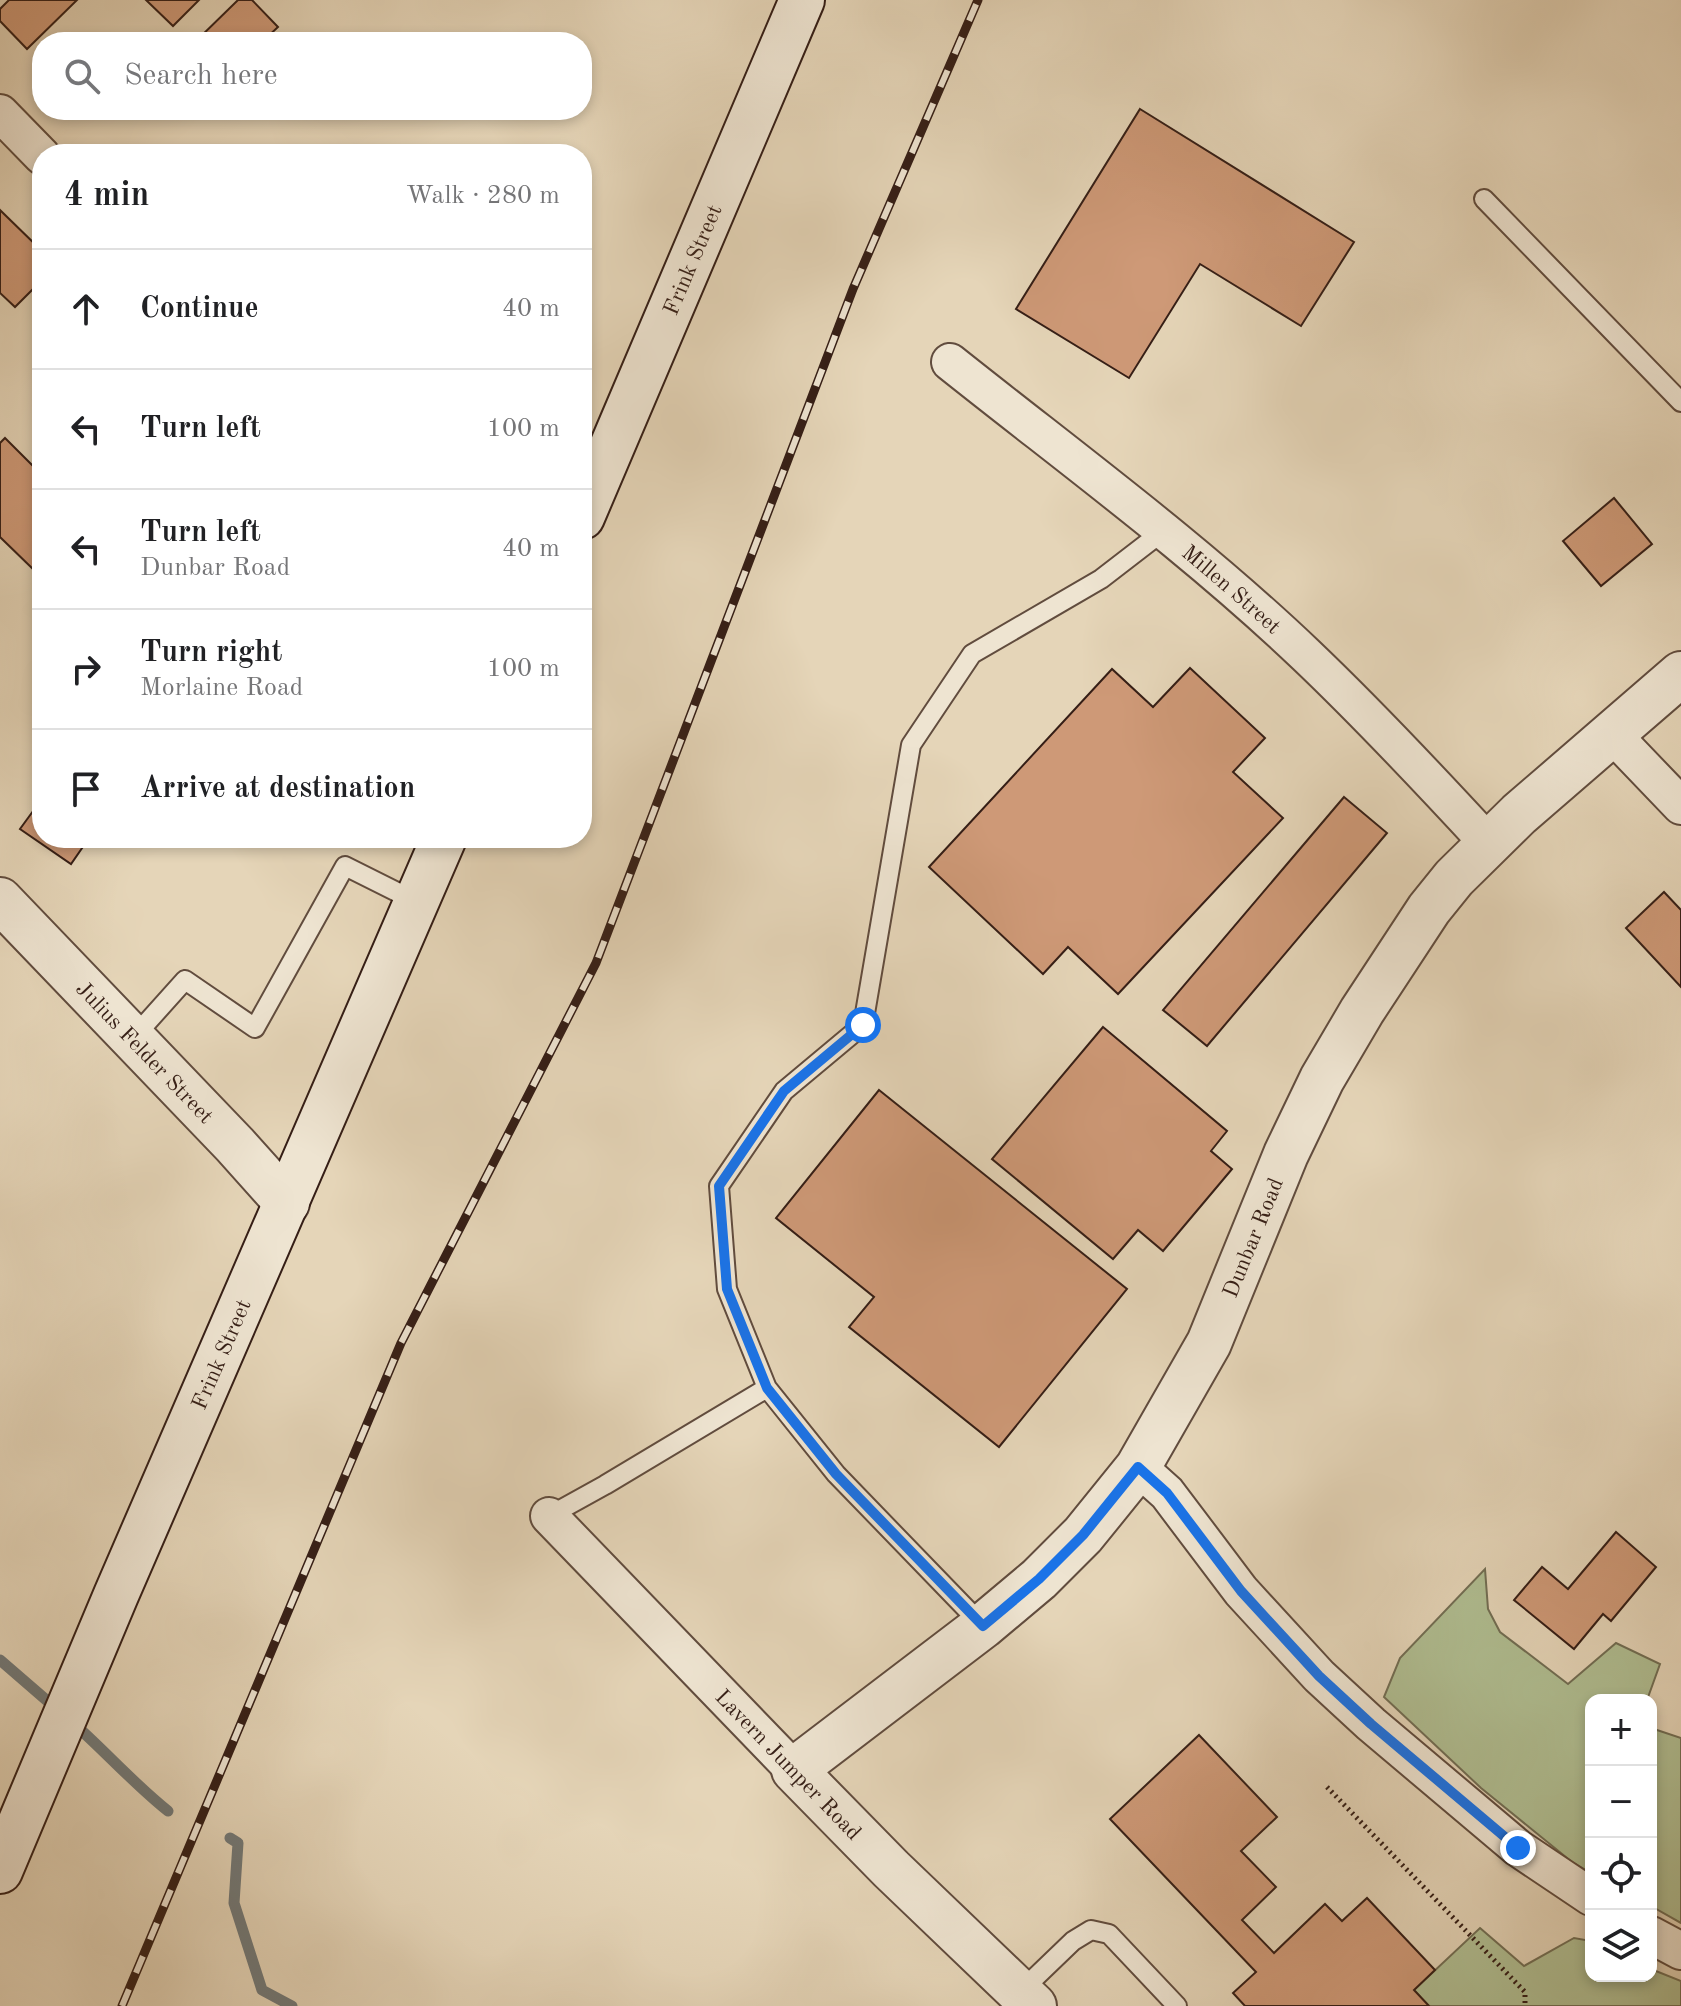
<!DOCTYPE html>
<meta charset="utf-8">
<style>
:root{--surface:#fff;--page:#f2f2f2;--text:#202124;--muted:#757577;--line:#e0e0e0}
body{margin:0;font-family:"Old Standard TT",serif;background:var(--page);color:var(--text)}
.controls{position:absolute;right:24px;bottom:24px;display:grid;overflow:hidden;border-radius:16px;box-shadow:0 4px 12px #0003}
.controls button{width:72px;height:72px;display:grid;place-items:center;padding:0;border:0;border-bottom:2px solid var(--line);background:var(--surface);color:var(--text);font:40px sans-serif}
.stop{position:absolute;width:24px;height:24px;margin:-18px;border:6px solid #1a73e8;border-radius:50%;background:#fff}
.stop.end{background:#1a73e8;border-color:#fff;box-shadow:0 2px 8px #0008}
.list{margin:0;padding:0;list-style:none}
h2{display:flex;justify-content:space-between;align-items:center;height:104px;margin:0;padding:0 32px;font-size:34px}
h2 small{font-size:26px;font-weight:400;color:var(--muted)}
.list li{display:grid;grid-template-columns:52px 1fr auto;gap:24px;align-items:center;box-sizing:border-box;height:120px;padding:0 32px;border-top:2px solid var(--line)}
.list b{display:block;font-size:30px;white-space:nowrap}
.list p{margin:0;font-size:26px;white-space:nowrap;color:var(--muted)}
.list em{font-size:26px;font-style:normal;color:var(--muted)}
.icon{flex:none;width:44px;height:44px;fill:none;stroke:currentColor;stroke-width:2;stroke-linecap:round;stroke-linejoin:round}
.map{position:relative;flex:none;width:1681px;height:2006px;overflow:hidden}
.search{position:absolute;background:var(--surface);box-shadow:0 4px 12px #0003;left:32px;top:32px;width:560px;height:88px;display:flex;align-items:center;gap:20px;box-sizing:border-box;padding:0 28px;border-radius:32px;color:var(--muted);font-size:30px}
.panel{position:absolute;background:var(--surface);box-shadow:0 4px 12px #0003;left:32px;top:144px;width:560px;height:704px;border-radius:32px}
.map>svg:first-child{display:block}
</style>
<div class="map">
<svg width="1681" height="2006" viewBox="0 0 1681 2006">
<rect width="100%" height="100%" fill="#e5d5b8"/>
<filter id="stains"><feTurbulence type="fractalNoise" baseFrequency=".0025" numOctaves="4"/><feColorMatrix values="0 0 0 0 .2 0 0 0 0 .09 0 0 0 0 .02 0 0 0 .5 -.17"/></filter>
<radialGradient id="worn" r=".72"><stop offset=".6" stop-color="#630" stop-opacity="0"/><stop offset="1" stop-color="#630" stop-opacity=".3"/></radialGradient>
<path fill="#b0be92" stroke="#726e54" stroke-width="2" d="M1485,1569L1488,1609L1500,1632L1568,1684L1616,1643L1660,1664L1647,1700H1591V1873L1572,1862L1481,1788L1384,1697L1400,1658Z
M1651,1728L1681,1738V1923L1651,1906Z
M1480,1928L1524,1966L1574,1938L1591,1941V1976H1651V1969L1681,1981V2006H1429L1414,1990Z"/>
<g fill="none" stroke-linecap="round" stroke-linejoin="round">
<path stroke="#727978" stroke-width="11" d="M0,1660L59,1711
M72,1722C105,1751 134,1784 168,1811
M230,1838L238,1843L234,1903L262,1990L292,2006"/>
</g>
<path fill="#ce9977" stroke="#351e16" stroke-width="2" d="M9,0H77L27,49L0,21V9Z
M146,0H199L173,26Z
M238,0H252L278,27L262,42H195Z
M1140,109L1354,242L1301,326L1200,264L1129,378L1016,309Z
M0,210L42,251V280L15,307L0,293Z
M5,438L42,475V563L35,571L0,537V443Z
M1614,498L1652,544L1601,586L1563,541Z
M1190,668L1265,738L1233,772L1283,818L1118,994L1068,947L1043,974L929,867L1112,669L1153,707Z
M1344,797L1387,833L1207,1046L1163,1010Z
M36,807L42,811V838H89L71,864L20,829Z
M1664,892L1681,910V987L1626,928Z
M1103,1027L1227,1131L1211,1151L1232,1169L1163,1251L1138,1230L1113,1259L992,1159Z
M879,1090L1127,1289L999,1447L849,1327L874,1297L776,1218Z
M1616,1532L1656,1567L1611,1621L1603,1614L1574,1649L1514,1600L1542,1567L1568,1589Z
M1199,1735L1277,1817L1241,1851L1276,1887L1242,1920L1274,1953L1325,1904L1342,1921L1367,1898L1435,1970L1414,1990L1429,2006H1245L1233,1993L1256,1972L1110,1819Z"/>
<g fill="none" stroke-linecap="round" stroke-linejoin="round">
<g stroke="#614c3e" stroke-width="22">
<path id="service" d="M1484,199L1681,402
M133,1038L185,980L255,1028L345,866L417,902
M549,1516L605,1485L767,1388
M983,1626L836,1474L767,1388L727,1289L719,1186L784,1091L863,1025L911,745L972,654L1101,579L1162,532
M1020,1992L1073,1941L1091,1930L1109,1934L1177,2006"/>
</g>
<g stroke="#614c3e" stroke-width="40">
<g id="minor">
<path d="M0,113L42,156"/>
<path id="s1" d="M950,362C1069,457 1195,549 1306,655C1369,715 1429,779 1488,843"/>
<path d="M1613,735L1681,806"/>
<path d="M1138,1467L1167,1493L1241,1591L1319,1676L1371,1724L1518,1848L1591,1897"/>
<path d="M549,1516L794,1770"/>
<path d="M1651,1935L1681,1951"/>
</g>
</g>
<g stroke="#614c3e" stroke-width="48">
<g id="tertiary">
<path id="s2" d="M0,900L235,1145L287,1203"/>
<path id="s3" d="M1034,2006L891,1869L794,1770L983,1626L1039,1579L1083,1535L1138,1467L1209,1343L1286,1154L1322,1079L1362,1011L1429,909L1454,878L1519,814L1681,674"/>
</g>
</g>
<g stroke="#351e16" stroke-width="48">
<g id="secondary">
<path id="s4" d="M582,517L802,0"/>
<path id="s5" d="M0,1871L116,1595L444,838"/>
</g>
</g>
<path stroke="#351e16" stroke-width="5" stroke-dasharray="2 4" stroke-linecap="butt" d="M1327,1787L1525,1992V2006"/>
<use href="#service" stroke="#eee4d1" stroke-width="18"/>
<use href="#minor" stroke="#eee4d1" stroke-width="36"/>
<use href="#tertiary" stroke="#eee4d1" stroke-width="44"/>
<use href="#secondary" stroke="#eee4d1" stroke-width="44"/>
<g stroke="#351e16" stroke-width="9">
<path id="rail" d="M122,2006L401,1343L596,963L853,289L978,0"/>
</g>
<use href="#rail" stroke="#eee4d1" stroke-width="6" stroke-dasharray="18" stroke-linecap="butt"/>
</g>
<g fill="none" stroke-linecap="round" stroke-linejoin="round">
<path stroke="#1a73e8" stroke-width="10" d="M863,1025L784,1091L719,1186L727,1289L767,1388L836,1474L983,1626L1039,1579L1083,1535L1138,1467L1167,1493L1241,1591L1319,1676L1371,1724L1518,1848"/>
</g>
<g text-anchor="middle" stroke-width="6" stroke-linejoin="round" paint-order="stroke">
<g font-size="22" fill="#351e16" stroke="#eee4d1">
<text dy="8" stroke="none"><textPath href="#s4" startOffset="280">Frink Street</textPath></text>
<text dy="8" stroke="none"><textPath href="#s1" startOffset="362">Millen Street</textPath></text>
<text dy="8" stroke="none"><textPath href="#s2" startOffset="210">Julius Felder Street</textPath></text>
<text dy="8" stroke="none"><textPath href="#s3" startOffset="1054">Dunbar Road</textPath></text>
<text dy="8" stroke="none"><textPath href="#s5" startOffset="562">Frink Street</textPath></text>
<text transform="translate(789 1764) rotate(46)" y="8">Lavern Jumper Road</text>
</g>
</g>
<rect width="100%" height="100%" filter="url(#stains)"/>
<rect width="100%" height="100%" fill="url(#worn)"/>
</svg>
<div class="controls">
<button>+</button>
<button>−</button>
<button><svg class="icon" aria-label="locate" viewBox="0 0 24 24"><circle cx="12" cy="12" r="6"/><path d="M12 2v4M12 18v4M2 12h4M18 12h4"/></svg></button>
<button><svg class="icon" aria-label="layers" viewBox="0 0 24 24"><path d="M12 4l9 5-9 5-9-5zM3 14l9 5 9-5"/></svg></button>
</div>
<div class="stop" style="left:863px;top:1025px"></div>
<div class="stop end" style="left:1518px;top:1848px"></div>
<div class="search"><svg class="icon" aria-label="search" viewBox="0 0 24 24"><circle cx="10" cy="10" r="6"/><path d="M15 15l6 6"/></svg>Search here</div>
<section class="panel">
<h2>4 min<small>Walk · 280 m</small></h2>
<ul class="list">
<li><svg class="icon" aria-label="ahead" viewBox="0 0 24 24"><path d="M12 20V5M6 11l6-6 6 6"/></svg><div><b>Continue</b></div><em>40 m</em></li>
<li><svg class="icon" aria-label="left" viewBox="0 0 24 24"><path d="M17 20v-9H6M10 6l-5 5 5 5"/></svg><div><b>Turn left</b></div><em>100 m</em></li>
<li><svg class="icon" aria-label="left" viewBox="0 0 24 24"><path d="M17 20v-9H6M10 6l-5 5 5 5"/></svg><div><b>Turn left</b><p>Dunbar Road</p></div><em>40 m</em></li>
<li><svg class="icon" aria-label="right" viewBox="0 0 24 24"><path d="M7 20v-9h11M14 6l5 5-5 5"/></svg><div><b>Turn right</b><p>Morlaine Road</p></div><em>100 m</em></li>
<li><svg class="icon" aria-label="arrive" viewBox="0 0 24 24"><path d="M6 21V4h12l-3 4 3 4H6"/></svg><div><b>Arrive at destination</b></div></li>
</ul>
</section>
</div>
